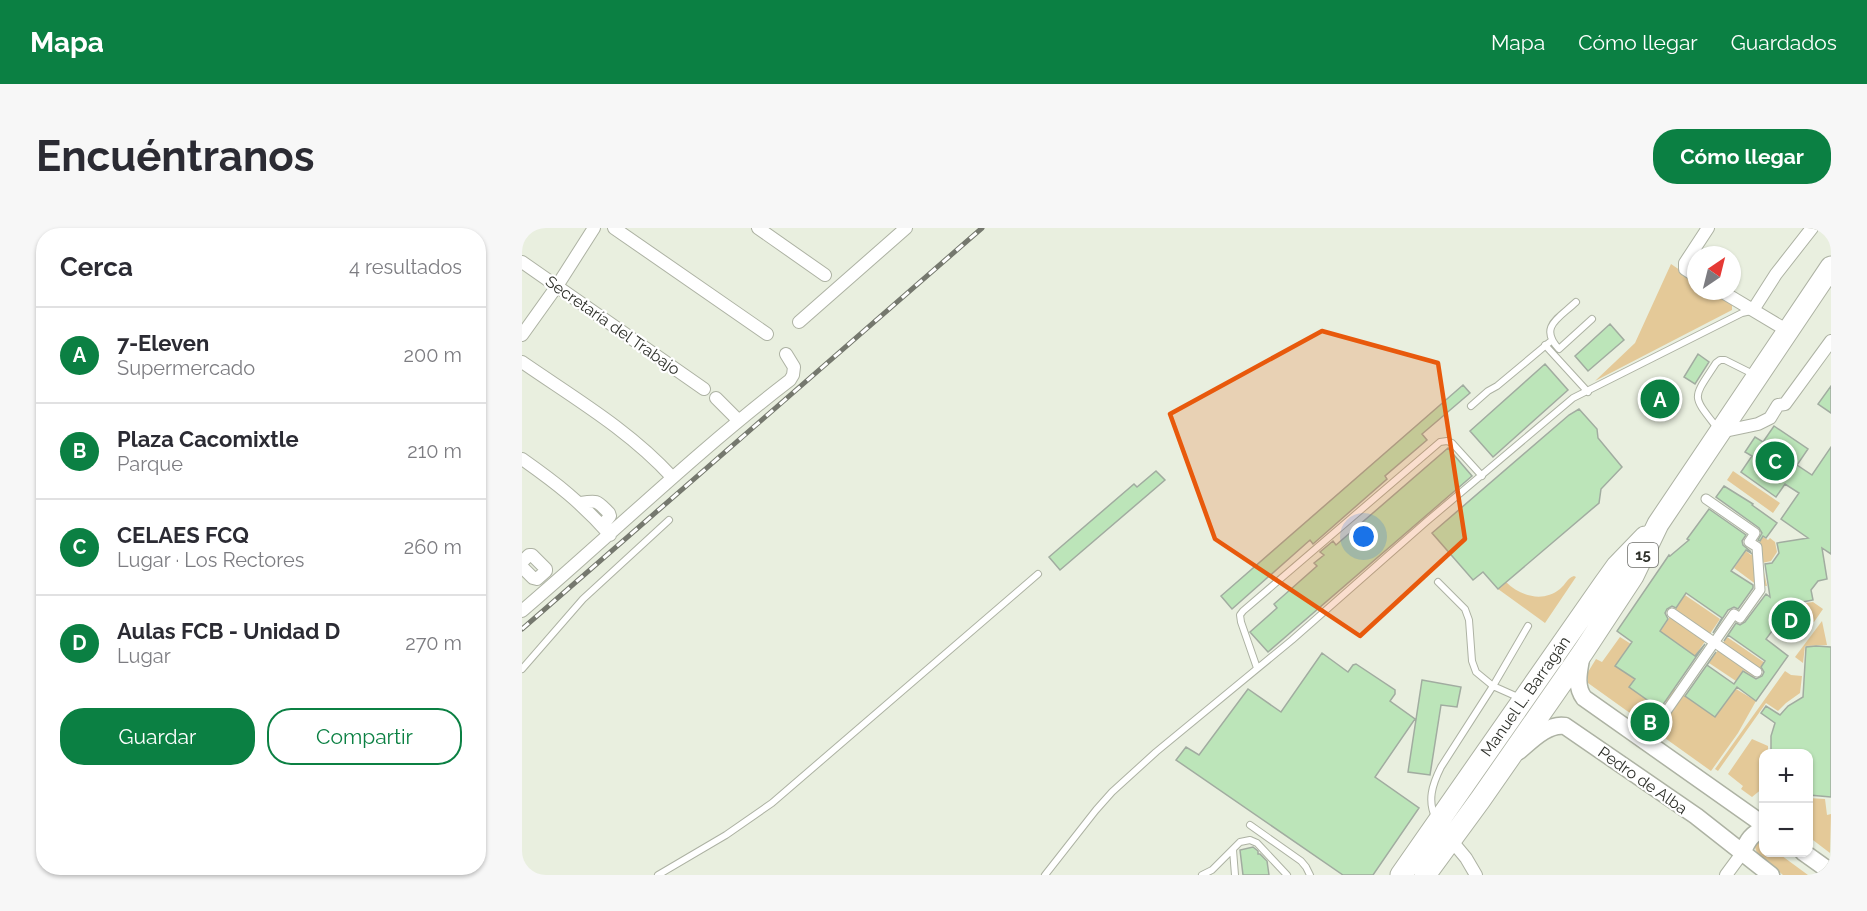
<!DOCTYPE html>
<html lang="es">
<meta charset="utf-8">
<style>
:root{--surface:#fff;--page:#f7f7f7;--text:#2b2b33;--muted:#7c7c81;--line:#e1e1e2;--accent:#0b8043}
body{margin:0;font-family:Raleway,sans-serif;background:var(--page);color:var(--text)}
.controls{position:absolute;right:18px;bottom:18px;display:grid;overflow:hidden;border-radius:12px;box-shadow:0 2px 4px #0004}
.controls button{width:54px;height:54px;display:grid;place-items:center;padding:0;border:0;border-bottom:2px solid var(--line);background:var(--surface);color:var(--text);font:30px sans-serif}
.compass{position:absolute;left:1165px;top:18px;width:54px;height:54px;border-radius:50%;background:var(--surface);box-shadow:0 2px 4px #0004;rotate:35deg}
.you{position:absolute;left:842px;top:309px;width:21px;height:21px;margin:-15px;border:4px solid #fff;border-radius:50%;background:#1a73e8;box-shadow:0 0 0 9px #1a73e833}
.badge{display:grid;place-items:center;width:39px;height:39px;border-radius:50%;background:var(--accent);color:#fff;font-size:20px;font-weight:700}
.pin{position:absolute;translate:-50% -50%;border:3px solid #fff;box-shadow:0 2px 6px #0006}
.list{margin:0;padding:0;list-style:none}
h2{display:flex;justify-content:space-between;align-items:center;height:78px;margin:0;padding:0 24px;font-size:26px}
h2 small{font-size:20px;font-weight:400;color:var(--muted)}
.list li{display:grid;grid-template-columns:39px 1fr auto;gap:18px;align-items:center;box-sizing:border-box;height:96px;padding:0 24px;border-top:2px solid var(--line)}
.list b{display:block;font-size:22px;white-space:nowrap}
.list p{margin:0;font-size:20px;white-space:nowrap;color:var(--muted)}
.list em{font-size:20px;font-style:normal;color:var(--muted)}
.actions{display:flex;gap:12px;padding:18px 24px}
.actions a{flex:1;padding:14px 0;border:2px solid var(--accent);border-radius:24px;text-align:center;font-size:21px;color:var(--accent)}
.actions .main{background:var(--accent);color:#fff}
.map{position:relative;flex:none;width:1309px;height:647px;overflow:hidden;border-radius:24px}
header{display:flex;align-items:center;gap:36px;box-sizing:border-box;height:84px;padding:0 30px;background:var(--accent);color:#fff}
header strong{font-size:28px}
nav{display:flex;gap:33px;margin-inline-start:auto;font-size:21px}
.intro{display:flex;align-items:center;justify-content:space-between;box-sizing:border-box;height:144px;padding:0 36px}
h1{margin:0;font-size:42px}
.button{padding:15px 27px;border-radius:24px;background:var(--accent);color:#fff;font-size:21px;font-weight:700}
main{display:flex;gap:36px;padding:0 36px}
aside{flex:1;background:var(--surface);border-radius:24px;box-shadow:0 2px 4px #0004}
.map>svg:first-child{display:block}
</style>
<header>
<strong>Mapa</strong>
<nav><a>Mapa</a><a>Cómo llegar</a><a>Guardados</a></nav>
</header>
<div class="intro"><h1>Encuéntranos</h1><a class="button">Cómo llegar</a></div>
<main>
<aside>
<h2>Cerca<small>4 resultados</small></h2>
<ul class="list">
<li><span class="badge">A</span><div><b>7-Eleven</b><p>Supermercado</p></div><em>200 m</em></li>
<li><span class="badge">B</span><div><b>Plaza Cacomixtle</b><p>Parque</p></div><em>210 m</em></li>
<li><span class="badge">C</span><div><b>CELAES FCQ</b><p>Lugar · Los Rectores</p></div><em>260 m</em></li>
<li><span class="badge">D</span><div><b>Aulas FCB - Unidad D</b><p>Lugar</p></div><em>270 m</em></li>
</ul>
<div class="actions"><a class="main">Guardar</a><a>Compartir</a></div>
</aside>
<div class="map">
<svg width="1309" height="647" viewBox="0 0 1309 647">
<rect width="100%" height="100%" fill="#e9efdf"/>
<path fill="#e4c998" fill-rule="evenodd" d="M1149,36L1174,53V63H1189L1210,77V82L1073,153L1113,115Z
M1211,243L1258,275L1251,285L1205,252Z
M1241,309L1246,312L1248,310L1253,314L1255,324L1249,333L1240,335L1245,358L1235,357L1212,340L1224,323L1229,327Z
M1052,348L1054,349L1023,395L976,361L984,354C998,368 1021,375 1038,361C1044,356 1045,350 1052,348Z
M1160,365L1198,391L1173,428L1138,404L1158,374Z
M1291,374L1301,381L1292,394L1269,377Z
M1300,393L1305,417L1283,418L1281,435L1273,429Z
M1098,409L1109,416L1111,431L1193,489L1214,461L1234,473L1216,505L1189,543L1066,455V444L1074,431L1080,434ZM1113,452L1149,477L1143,485L1108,459Z
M1205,409L1246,437L1242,443L1238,440L1232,449L1221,442L1214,453L1187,435Z
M1263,443L1269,447L1280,448L1278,465L1264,475L1256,483L1244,475L1196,543L1193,541Z
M1230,511L1246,518V525L1242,526L1241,560L1230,569L1219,561L1221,558L1206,546Z
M1287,570L1303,571L1305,587L1309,586L1308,625L1287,609Z
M1241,608L1242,624L1256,625L1286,647H1261L1235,625L1232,617Z"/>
<path fill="#bce5b9" stroke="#a1aca0" stroke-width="1.5" d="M1088,96L1102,112L1066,143L1053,128Z
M1176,126L1187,134L1173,156L1162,149Z
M1023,136L1046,162L971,229L948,203Z
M1137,156L1152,174L1150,180L1142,188L1124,168Z
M941,157L948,165L900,206L905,212L863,248L865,251L791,316L788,312L710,381L699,368Z
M1309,158V185L1296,176Z
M1057,181L1075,201L1076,210L1100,239L1079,261L1077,275L976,361L961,344L951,352L910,305L1047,187Z
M1252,198L1286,221L1275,237L1290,247L1309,219V326L1300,320L1305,351L1296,353L1289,362L1291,372L1266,377L1290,394L1278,411L1256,395L1244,411L1266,428L1234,473L1215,459L1193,489L1163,468L1194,424L1185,437L1212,456L1221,443L1234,451L1240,448L1242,444L1239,439L1243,433L1206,407L1202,413L1214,395L1218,397L1223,394L1244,366L1248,369L1243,336L1250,335L1257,325L1255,315L1286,310L1259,291L1277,265L1263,256L1254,269L1219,244L1230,228L1223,224L1233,209L1241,214Z
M926,220L950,248L746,424L728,404L755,380L752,376L795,338L792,335L802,327L798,324L811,313L814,317Z
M634,243L643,252L538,342L527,329L612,256L615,259Z
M1202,258L1231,276L1230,277L1255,295L1244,310L1241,308L1238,313L1236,312L1240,305L1237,300L1194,269Z
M1187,281L1224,307L1220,313L1221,317L1228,323L1229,325L1224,322L1209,343L1231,357V360L1216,381L1212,379L1206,382L1191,405L1200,390L1164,365L1154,380L1150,378L1145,381L1143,385L1146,391L1138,403L1173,428L1183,416L1138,481L1107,459L1113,451L1093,438L1110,414L1095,403L1147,327L1148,328L1167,312L1165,311Z
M1294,418L1309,419V569L1287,567V525H1249V508L1253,495L1239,485L1244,478L1258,487L1266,478L1281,469L1284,419Z
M800,425L826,444L831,437L834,436L873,462V466L868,473L893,491L853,549L897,580L851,647H821L654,532L664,519L677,527L726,461L759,484Z
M900,452L939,459L935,479L919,477L908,547L886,544Z
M731,619L736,623V626H738L745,633L747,647H721L718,622Z"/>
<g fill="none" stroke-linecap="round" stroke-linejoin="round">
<g stroke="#adb2a3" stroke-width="8">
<path id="service" d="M1054,74C1037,90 1016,99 1037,121L1070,91
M1023,117L1066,164
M949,178L966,163L975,158L1029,113
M1196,201C1169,166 1170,172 1194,135L1198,132H1203L1233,147
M916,354L943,381L947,392L950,433L954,444L971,458L1006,398
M735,440L719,394L718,387L721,383L918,214L925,213L930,215L960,248
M0,441L61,371L147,292
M914,591C905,573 910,557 919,539L971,458L998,470
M728,597L779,633L784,639L788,647
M711,622L713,647
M136,647L204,607L250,575L516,346
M523,647L574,582L590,564L634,524L770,412L904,294L1051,170L1220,85L1229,83
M680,647L690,642L718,614L728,612L735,615L765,647"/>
</g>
<g stroke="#adb2a3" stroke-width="11">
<path id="pedestrian" d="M1150,385L1235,444
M1123,514L1212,386L1218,390L1238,362L1235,319L1227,314L1233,305L1184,271"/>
</g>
<g stroke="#adb2a3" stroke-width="14">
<path id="minor" d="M92,0L245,106
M236,0L303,47
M0,34L182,161
M1174,48L1163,41V35L1186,0
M1199,63L1266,103
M1231,82L1254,46L1290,0
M277,94L384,0
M0,107L35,58L72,0
M0,134C52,170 107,202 150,249
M194,170L216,192
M1198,204L1236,196L1248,190L1256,177L1263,176L1309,113
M0,231C34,255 60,275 88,307
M59,275C76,272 75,273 87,285L88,288L80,298
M0,334L7,327H10L24,341V343L15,351L11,350L0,339
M0,383C90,306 174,224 268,152L271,147L272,139L264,126
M929,612L944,630L954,647
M1204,647L1221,624"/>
</g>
<g stroke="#adb2a3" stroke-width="19">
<path id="tertiary" d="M1060,425C1058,440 1052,457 1062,470L1242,597
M997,523C1009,513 1026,495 1043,498L1174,588L1249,647
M1221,624C1225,613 1230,605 1242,601
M1281,624L1309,644"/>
</g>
<g stroke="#adb2a3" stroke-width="23">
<path id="trunk" d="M879,647L1082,356L1095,338L1123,309
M903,647L958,572L1061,424L1111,348L1136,296L1309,39"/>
</g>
<use href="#service" stroke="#fff" stroke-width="6"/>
<use href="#pedestrian" stroke="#fff" stroke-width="9"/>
<use href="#minor" stroke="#fff" stroke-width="12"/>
<use href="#tertiary" stroke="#fff" stroke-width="16"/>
<use href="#trunk" stroke="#fff" stroke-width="21"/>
<g stroke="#75786e" stroke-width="5">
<path id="rail" d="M0,401L460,0"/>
</g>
<use href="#rail" stroke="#fff" stroke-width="3" stroke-dasharray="9" stroke-linecap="butt"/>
</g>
<path fill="#e8590c" fill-opacity="0.2" stroke="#e8590c" stroke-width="4.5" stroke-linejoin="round" d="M800,103L916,135L943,311L838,408L693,311L648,186Z"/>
<g text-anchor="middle" stroke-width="4.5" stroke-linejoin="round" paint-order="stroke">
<rect fill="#fff" stroke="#6d6e6a" stroke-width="1.5" x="1106" y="315" width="30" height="24" rx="4.5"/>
<g font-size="15" font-weight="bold" fill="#2e302a">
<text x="1121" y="332">15</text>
</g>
<g font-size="16" fill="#2e302a" stroke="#fff">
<text transform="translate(91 97) rotate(35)" y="6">Secretaría del Trabajo</text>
<text transform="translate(1003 468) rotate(-55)" y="6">Manuel L. Barragán</text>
<text transform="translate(1121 552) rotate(35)" y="6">Pedro de Alba</text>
</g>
</g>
</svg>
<div class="controls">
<button>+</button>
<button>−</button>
</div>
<svg class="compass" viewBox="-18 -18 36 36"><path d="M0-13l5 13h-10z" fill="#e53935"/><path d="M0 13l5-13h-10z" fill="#7c7c81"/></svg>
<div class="you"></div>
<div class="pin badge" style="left:1138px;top:171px">A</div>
<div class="pin badge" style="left:1128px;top:494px">B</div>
<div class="pin badge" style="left:1253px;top:233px">C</div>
<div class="pin badge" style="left:1269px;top:392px">D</div>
</div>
</main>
